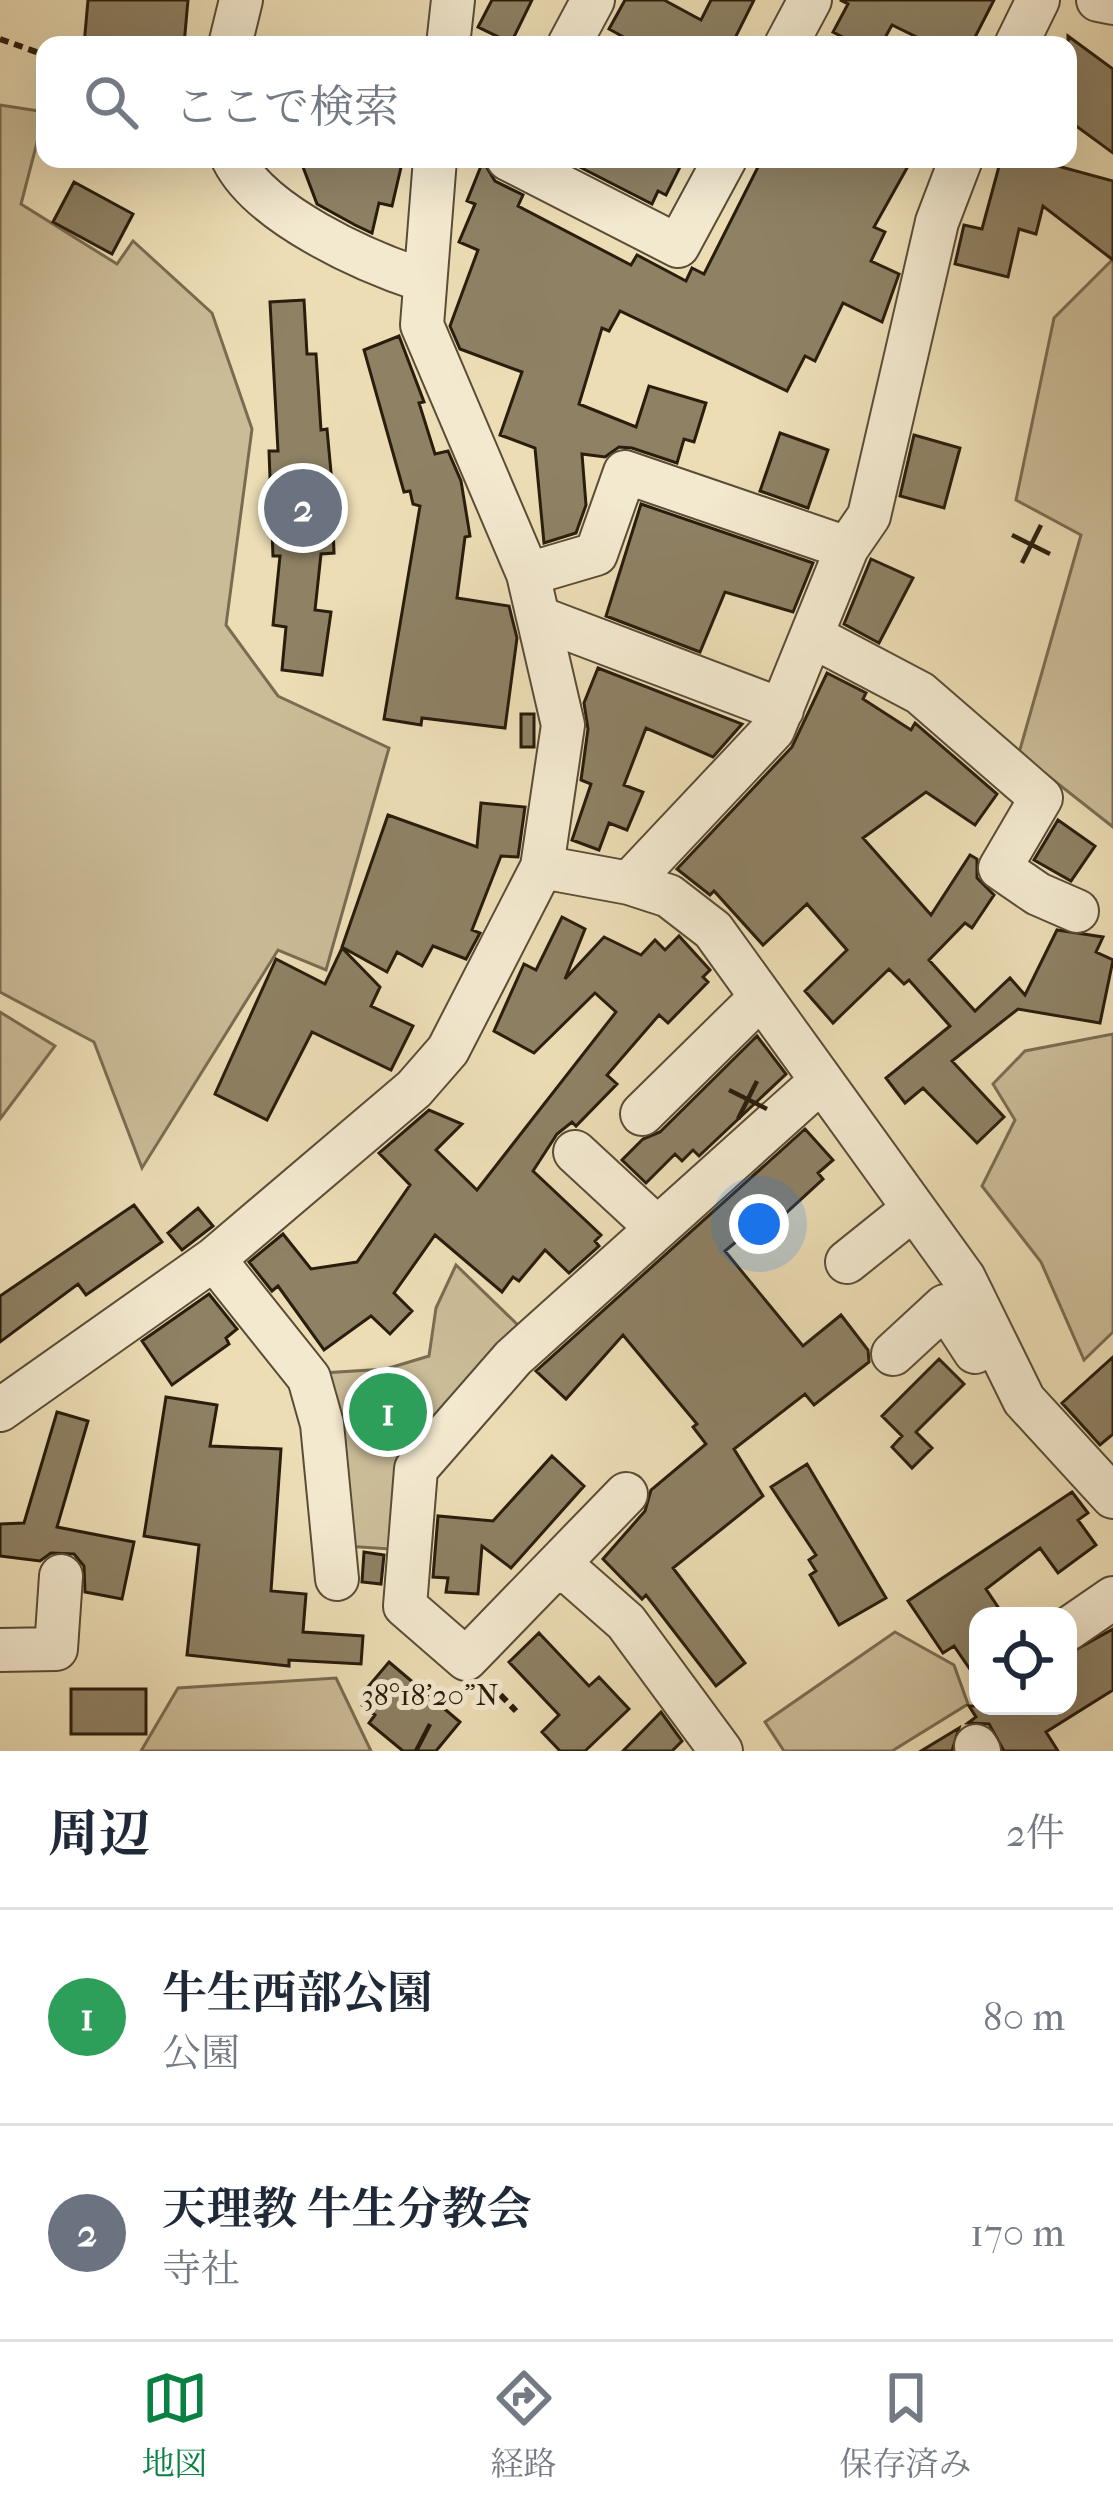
<!DOCTYPE html>
<html lang="ja">
<meta charset="utf-8">
<style>
:root{--surface:#fff;--page:#f2f2f3;--text:#1f2937;--muted:#747a83;--line:#e0e1e3;--accent:#0b8043}
body{margin:0;font-family:"IM FELL French Canon","Noto Serif JP",serif;background:var(--page);color:var(--text)}
.controls{position:absolute;right:36px;bottom:36px;display:grid;overflow:hidden;border-radius:24px;box-shadow:0 12px 48px #0002}
.controls button{width:108px;height:108px;display:grid;place-items:center;padding:0;border:0;border-bottom:3px solid var(--line);background:var(--surface);color:var(--text);font:60px sans-serif}
.you{position:absolute;left:759px;top:1224px;width:42px;height:42px;margin:-30px;border:9px solid #fff;border-radius:50%;background:#1a73e8;box-shadow:0 0 0 18px #1a73e833}
.badge{display:grid;place-items:center;width:78px;height:78px;border-radius:50%;background:var(--accent);color:#fff;font-size:39px;font-weight:700}
.pin{position:absolute;translate:-50% -50%;border:6px solid #fff;box-shadow:0 3px 12px #0006}
.list{margin:0;padding:0;list-style:none}
h2{display:flex;justify-content:space-between;align-items:center;height:156px;margin:0;padding:0 48px;font-size:51px}
h2 small{font-size:39px;font-weight:400;color:var(--muted)}
.list li{display:grid;grid-template-columns:78px 1fr auto;gap:36px;align-items:center;box-sizing:border-box;height:216px;padding:0 48px;border-top:3px solid var(--line)}
.list b{display:block;font-size:45px;white-space:nowrap}
.list p{margin:0;font-size:39px;white-space:nowrap;color:var(--muted)}
.list em{font-size:39px;font-style:normal;color:var(--muted)}
.icon{flex:none;width:66px;height:66px;fill:none;stroke:currentColor;stroke-width:2;stroke-linecap:round;stroke-linejoin:round}
.map{position:relative;flex:none;width:1113px;height:1751px;overflow:hidden}
.search{position:absolute;background:var(--surface);box-shadow:0 12px 48px #0002;left:36px;right:36px;top:36px;height:132px;display:flex;align-items:center;gap:30px;box-sizing:border-box;padding:0 42px;border-radius:24px;color:var(--muted);font-size:45px}
.sheet{height:588px;background:var(--surface)}
nav{display:flex;justify-content:space-around;align-items:center;box-sizing:border-box;height:168px;border-top:3px solid var(--line);background:var(--surface);font-size:33px;color:var(--muted)}
nav a{display:grid;justify-items:center;gap:6px}
nav .on{color:var(--accent)}
.map>svg:first-child{display:block}
</style>
<div class="map">
<svg width="1113" height="1751" viewBox="0 0 1113 1751">
<rect width="100%" height="100%" fill="#ecddb5"/>
<filter id="stains"><feTurbulence type="fractalNoise" baseFrequency=".00167" numOctaves="4"/><feColorMatrix values="0 0 0 0 .2 0 0 0 0 .09 0 0 0 0 .02 0 0 0 .5 -.17"/></filter>
<radialGradient id="worn" r=".72"><stop offset=".6" stop-color="#630" stop-opacity="0"/><stop offset="1" stop-color="#630" stop-opacity=".3"/></radialGradient>
<path fill="#cbbc98" stroke="#7a6c52" stroke-width="3" d="M0,105L45,112L21,204L117,264L133,241L212,313L252,429L226,625L278,696L389,748L326,970L278,950L142,1168L94,1042L0,992Z
M1113,259V827L1019,753L1081,535L1016,500L1054,318Z
M0,1012L55,1046L0,1119Z
M1113,1034V1332L1084,1360L1041,1262L982,1186L1015,1120L993,1084L1025,1051Z
M456,1265L521,1328L397,1461L390,1549L345,1546L323,1373L386,1369L429,1356L436,1308Z
M895,1632L954,1665L968,1704L892,1751H784L765,1722Z
M336,1678L371,1751H141L178,1688Z"/>
<path fill="#8e8164" stroke="#291d0d" stroke-width="3" d="M88,0H188L184,45H84Z
M492,0H532L511,43L478,27Z
M625,0H664L701,20L711,0H754L735,38L748,45H638L609,29Z
M840,0H994L971,45H933L892,25L881,45H858L833,32L848,4Z
M1068,36L1113,69V153L1068,120Z
M300,159L402,163L392,206L379,203L372,233L355,225L317,204Z
M564,159H684L666,195L658,191L652,204Z
M762,159H912L874,227L885,232L871,261L899,274L882,322L843,303L815,361L805,356L787,391L620,311L609,331L602,328L579,404L636,427L649,386L706,403L694,442L684,439L677,463L632,448L619,447L605,457L582,454L586,505L576,533L544,543L535,448L500,435L522,372L460,349L450,326L478,250L459,242L475,204L467,201L483,161L495,181L523,195L518,206L631,265L637,255L686,281L692,268L704,274Z
M1001,159H1032L1113,181V260L1043,206L1036,234L1019,229L1008,277L955,264L964,225L982,229Z
M74,182L133,214L112,254L53,222Z
M304,300L307,354H316L321,430L327,429L331,472L334,553L321,554L315,610L331,612L322,675L282,670L286,627L273,625L280,556H273L269,451H278L270,302Z
M399,336L424,402L419,403L435,454L448,451L461,481L470,536L465,537L457,598L509,606L517,638L505,728L422,718L421,725L384,719L420,506L413,504L410,491L404,492L364,350Z
M780,433L828,450L808,508L760,491Z
M914,435L960,448L944,508L900,496Z
M641,504L813,563L793,612L725,592L700,652L606,616Z
M871,559L913,578L879,643L844,624Z
M598,668L742,724L713,757L646,728L624,785L643,792L627,830L609,823L599,850L572,840L591,784L581,780L588,729L584,703Z
M827,673L866,693L863,699L911,730L915,723L997,794L975,825L926,792L863,838L931,915L970,855L977,859V878L994,895L972,928L965,923L929,960L975,1011L1010,978L1025,995L1057,930L1103,937L1096,952L1113,960L1100,1023L1018,1009L952,1061L1004,1117L977,1143L923,1088L905,1103L886,1078L950,1026L909,980L904,984L889,969L833,1023L805,991L847,950L807,904L763,945L714,891L710,895L677,869L792,747Z
M521,714H534V747H521Z
M481,803L525,807L518,857L501,856L472,930L480,933L466,959L433,946L422,966L397,952L387,972L342,947L388,815L477,847Z
M1058,820L1095,846L1071,881L1034,860Z
M562,917L585,929L565,979L604,937L641,955L655,940L665,950L679,936L710,970L703,977L708,982L668,1023L659,1015L607,1075L617,1084L576,1126L572,1122L557,1134L533,1171L601,1235L595,1241L599,1246L569,1273L545,1250L519,1281L513,1277L502,1292L435,1235L394,1293L412,1311L390,1334L371,1316L324,1350L278,1286L272,1291L249,1262L283,1234L311,1269L357,1262L410,1185L379,1153L429,1110L462,1124L436,1150L477,1190L616,1012L595,993L534,1053L494,1031L524,964L536,970Z
M342,948L380,987L371,1006L413,1026L391,1070L312,1032L267,1120L215,1094L276,959L325,984Z
M757,1036L786,1074L699,1156L693,1150L682,1161L675,1154L646,1183L622,1160L643,1139L660,1132Z
M805,1129L833,1160L818,1173L823,1179L774,1224L767,1216L725,1251L803,1346L841,1315L868,1350L869,1362L814,1405L805,1394L734,1449L763,1496L673,1568L745,1663L716,1686L646,1595L642,1599L603,1559L645,1511L651,1490L706,1444L693,1427L697,1424L623,1335L566,1399L536,1371Z
M134,1205L162,1242L86,1295L78,1284L0,1342V1296Z
M198,1208L213,1226L182,1250L168,1233Z
M209,1294L237,1329L226,1338L229,1344L172,1385L142,1341Z
M1113,1357V1434L1100,1445L1062,1403Z
M939,1359L964,1384L916,1432L932,1448L912,1468L892,1447L902,1436L882,1416Z
M166,1397L217,1405L210,1446L281,1449L271,1591L306,1594L303,1632L363,1636L361,1664L289,1660V1666L187,1655L199,1545L144,1536Z
M57,1412L88,1421L57,1527L134,1542L122,1599L85,1592L84,1566L74,1554L51,1553L40,1561L0,1556V1524L24,1523Z
M552,1456L584,1486L511,1568L482,1546L478,1594L446,1592L448,1578L433,1577L438,1516L493,1521Z
M807,1464L886,1598L839,1625L810,1575L816,1571L809,1560L816,1555L771,1487Z
M1072,1492L1088,1513L1078,1520L1096,1545L1058,1573L1040,1548L986,1589L1004,1616H978V1681L954,1646L943,1653L908,1601Z
M364,1552L384,1555L381,1584L362,1582Z
M1113,1629V1690L1046,1732L1058,1751H1004L989,1724L968,1723L976,1717L969,1706H1068V1654Z
M539,1633L589,1686L599,1677L629,1709L585,1751H560L542,1732L559,1715L509,1662Z
M389,1662L460,1722L436,1751H403L369,1723L375,1715L362,1705V1694Z
M71,1689H146V1734H71Z
M661,1712L682,1741L672,1751H623Z
M959,1728L952,1751H921Z"/>
<g fill="none" stroke-linecap="round" stroke-linejoin="round">
<g stroke="#5a4d37" stroke-width="46">
<path id="minor" d="M1098,0L1113,3
M230,45L241,0
M448,45L453,0
M569,45L593,0
M786,45L810,0
M1016,45L1038,0
M233,159C261,215 364,261 422,280
M508,159L678,246L725,159
M528,574L596,554L625,472L847,548
M542,619L782,710
M812,636L920,693L1041,798L1000,868L1038,894L1077,911
M542,867L629,883L773,730L847,548L869,516L937,222L961,159
M629,883L669,896L713,930L964,1278L1024,1400L1113,1497
M642,1114L761,997
M575,1152L655,1226
M214,1259L309,1378L322,1424L337,1579
M847,1262L913,1209
M893,1354L945,1306L975,1352
M0,1410L214,1259L414,1089L448,1050L542,867L563,725L528,574L422,325L435,159
M626,1494L466,1659L405,1606L416,1469L513,1358L821,1081
M560,1564L626,1622L721,1751
M1068,1629L1113,1598
M0,1650L56,1649L61,1576
M976,1746L979,1751"/>
</g>
<path stroke="#291d0d" stroke-width="6" stroke-dasharray="9 6" stroke-linecap="butt" d="M0,39L45,55
M490,1684L516,1711"/>
<use href="#minor" stroke="#f3e9cf" stroke-width="42"/>
</g>
<path fill="none" stroke="#291d0d" stroke-width="4.5" d="M1012,535L1050,554M1022,563L1041,525M729,1090L767,1109M738,1119L757,1081M416,1751L430,1724"/>
<g font-size="30" text-anchor="middle" fill="#291d0d" stroke="#f3e9cf" stroke-width="10" stroke-linejoin="round" paint-order="stroke">
<text x="430" y="1705">38°18'20"N</text>
</g>
<rect width="100%" height="100%" filter="url(#stains)"/>
<rect width="100%" height="100%" fill="url(#worn)"/>
</svg>
<div class="controls">
<button><svg class="icon" aria-label="locate" viewBox="0 0 24 24"><circle cx="12" cy="12" r="6"/><path d="M12 2v4M12 18v4M2 12h4M18 12h4"/></svg></button>
</div>
<div class="you"></div>
<div class="pin badge" style="left:388px;top:1412px;background:#2e9e5b">1</div>
<div class="pin badge" style="left:303px;top:508px;background:#6b7280">2</div>
<div class="search"><svg class="icon" aria-label="search" viewBox="0 0 24 24"><circle cx="10" cy="10" r="6"/><path d="M15 15l6 6"/></svg>ここで検索</div>
</div>
<section class="sheet">
<h2>周辺<small>2件</small></h2>
<ul class="list">
<li><span class="badge" style="background:#2e9e5b">1</span><div><b>牛生西部公園</b><p>公園</p></div><em>80 m</em></li>
<li><span class="badge" style="background:#6b7280">2</span><div><b>天理教 牛生分教会</b><p>寺社</p></div><em>170 m</em></li>
</ul>
</section>
<nav>
<a class="on"><svg class="icon" aria-label="map" viewBox="0 0 24 24"><path d="M3 6l6-2 6 2 6-2v14l-6 2-6-2-6 2zM9 4v14M15 6v14"/></svg>地図</a>
<a><svg class="icon" aria-label="directions" viewBox="0 0 24 24"><path d="M12 3l9 9-9 9-9-9zM9 14v-3h6M13 9l2 2-2 2"/></svg>経路</a>
<a><svg class="icon" aria-label="saved" viewBox="0 0 24 24"><path d="M7 4h10v16l-5-4-5 4z"/></svg>保存済み</a>
</nav>
